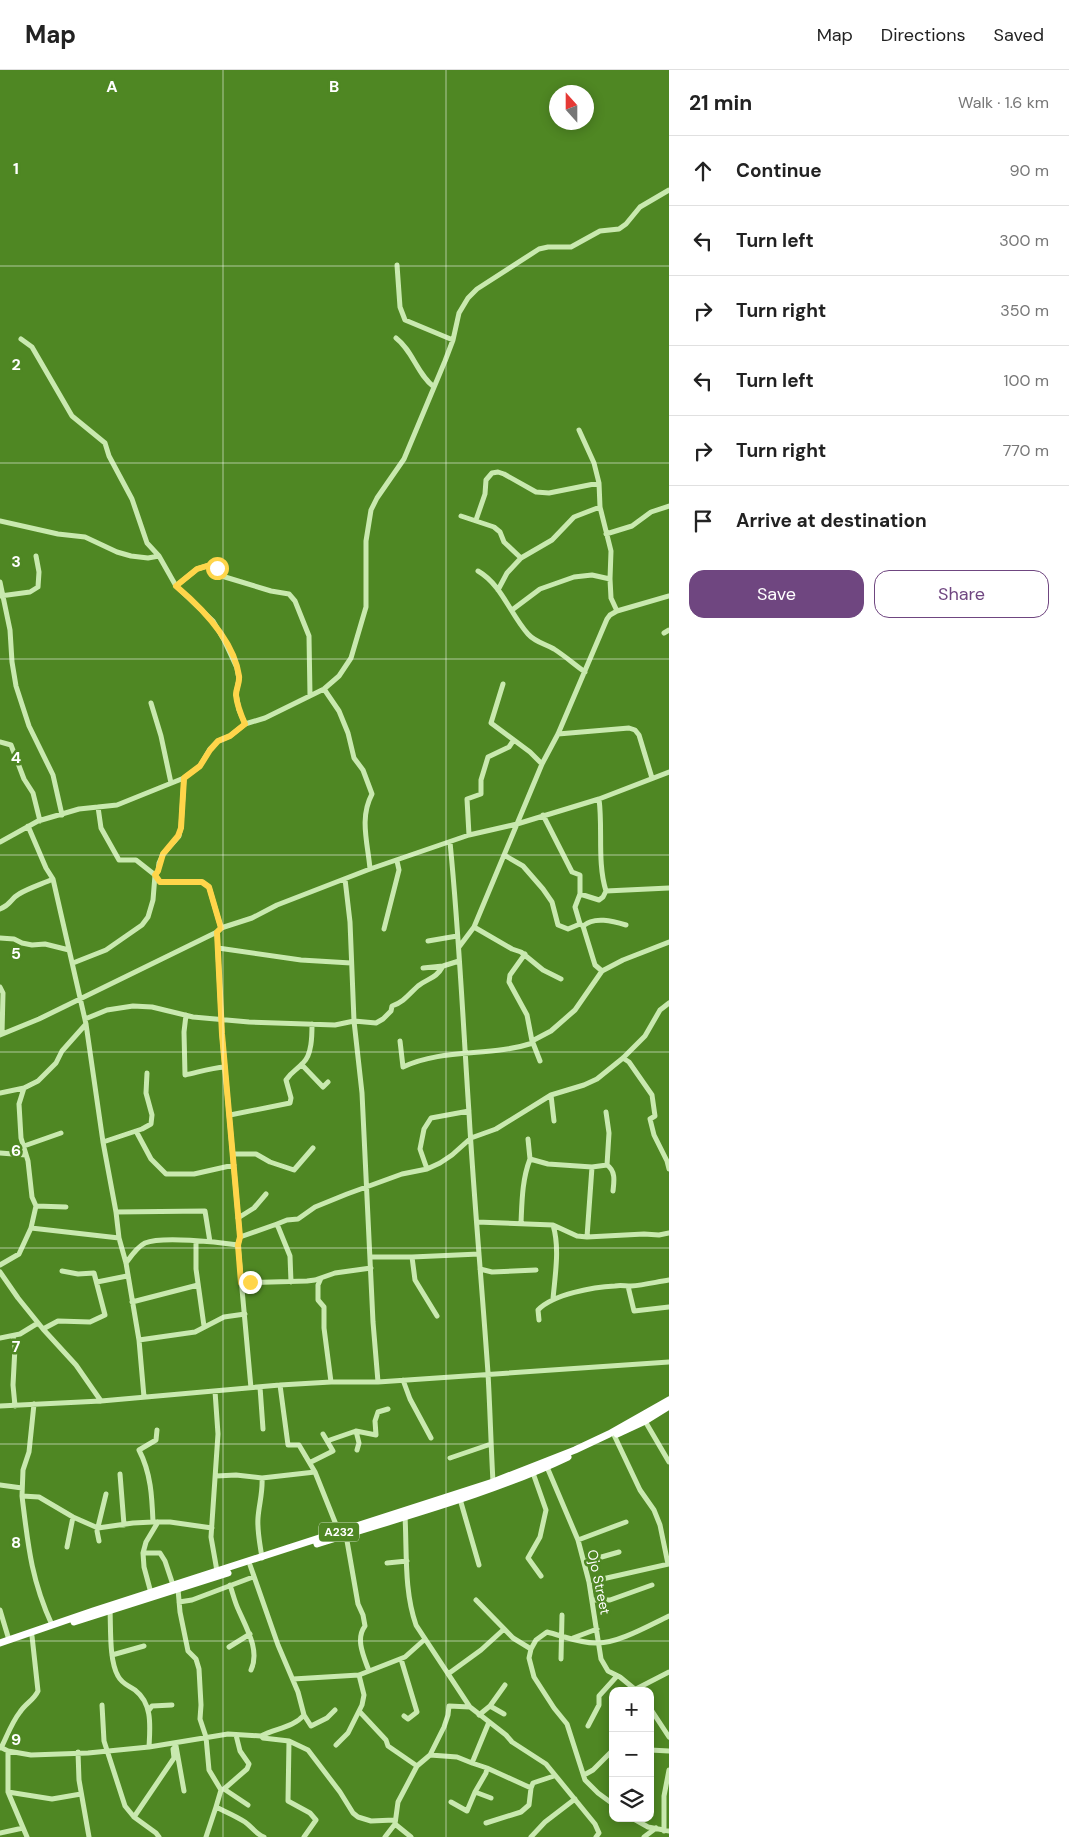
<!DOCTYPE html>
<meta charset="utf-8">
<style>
:root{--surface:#fff;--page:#f2f2f2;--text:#222;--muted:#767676;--line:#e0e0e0;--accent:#6f4680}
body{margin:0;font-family:"DM Sans",sans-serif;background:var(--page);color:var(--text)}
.controls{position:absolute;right:15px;bottom:15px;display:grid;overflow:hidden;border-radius:10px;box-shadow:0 2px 12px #0003}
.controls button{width:45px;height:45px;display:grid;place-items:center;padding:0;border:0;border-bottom:1px solid var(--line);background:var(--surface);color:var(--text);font:25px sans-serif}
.compass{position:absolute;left:549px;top:15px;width:45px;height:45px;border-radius:50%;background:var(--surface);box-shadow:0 2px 12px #0003;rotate:339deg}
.stop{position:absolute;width:15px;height:15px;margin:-11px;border:4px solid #ffd54a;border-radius:50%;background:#fff}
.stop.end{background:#ffd54a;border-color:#fff;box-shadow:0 1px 5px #0008}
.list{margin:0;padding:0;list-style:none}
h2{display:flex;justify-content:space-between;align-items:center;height:65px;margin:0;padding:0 20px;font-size:21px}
h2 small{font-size:16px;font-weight:400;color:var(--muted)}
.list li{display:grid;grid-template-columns:32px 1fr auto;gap:15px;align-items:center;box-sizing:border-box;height:70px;padding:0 20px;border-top:1px solid var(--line)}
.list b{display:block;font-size:19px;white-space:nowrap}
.list em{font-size:16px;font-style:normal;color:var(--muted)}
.actions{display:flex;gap:10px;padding:15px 20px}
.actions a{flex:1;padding:11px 0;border:1px solid var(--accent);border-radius:15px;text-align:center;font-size:18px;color:var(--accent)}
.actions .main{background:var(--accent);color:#fff}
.icon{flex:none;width:28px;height:28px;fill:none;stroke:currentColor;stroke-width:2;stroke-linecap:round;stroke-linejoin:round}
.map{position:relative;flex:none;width:669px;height:1767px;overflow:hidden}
header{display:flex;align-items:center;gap:30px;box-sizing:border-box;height:70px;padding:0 25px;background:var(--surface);border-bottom:1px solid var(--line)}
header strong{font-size:24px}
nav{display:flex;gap:28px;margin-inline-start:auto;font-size:18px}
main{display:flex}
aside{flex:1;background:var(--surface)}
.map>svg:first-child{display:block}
</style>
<header>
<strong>Map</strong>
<nav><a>Map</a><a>Directions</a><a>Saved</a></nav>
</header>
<main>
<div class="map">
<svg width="669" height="1767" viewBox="0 0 669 1767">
<rect width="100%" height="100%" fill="#4f8723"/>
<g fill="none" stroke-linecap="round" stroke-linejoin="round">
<path stroke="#c9e9af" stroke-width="5" d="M397,195L400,237L405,250L453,270
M396,268C413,281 417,304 434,317
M21,269L32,277L72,346L105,373L109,386L132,429L147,473L159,486L176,516L213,551L224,570L237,598L239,609L236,624L239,640L245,654
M579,360L594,393L599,413L600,437L611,481L610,509L611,528L617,541
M461,446L494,457L500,462L504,472L521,488
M476,450L485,424L486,410L492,403L498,402L504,404L536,422L549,423L599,413
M0,451L58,464L85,467L117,482L131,486L148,488L159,486
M606,464L632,456L651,442L669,436
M478,501C502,515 510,544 528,564C535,572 545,574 554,579C565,586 575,595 585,602
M0,512L10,560L12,592L16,616L29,656L53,705L62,745
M176,516L197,499L210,495L217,499L225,507L271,521L289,524L295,531L309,566L310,626
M498,520L507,503L521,488L552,470L574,447L600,437
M0,526L30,522L38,517L39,502L36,486
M512,540L540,519L574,507L592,505L610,509
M664,563L669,560
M503,614L491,653L530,682L542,694
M324,619L339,641L348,663L354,688L363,700L372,724C359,748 368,774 370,799
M151,633L161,666L171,713
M558,664L629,658L635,660L639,665L652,708
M0,672L11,675L24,709L33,723L40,751
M599,729C603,759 597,792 606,821L669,818
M98,737L101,758L119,790H136L155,805L160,812H202L209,817L221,858
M543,745L572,802L580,805V824
M28,756L46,798L53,809L86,954L103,1072L116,1142L119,1168L126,1193L139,1270L144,1327
M469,765L467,729L481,724V710L488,687L509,677L513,671
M0,772L38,751L79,739L117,735L184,708L200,696L210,679L218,671L230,666L245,654L265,648L324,619L339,606L351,588L366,537V471L371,440L377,428L404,389L445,291L453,270L459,243L468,228L477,219L539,179L548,177H571L600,161L619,159L626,154L640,137L669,120
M450,772C459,862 463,953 469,1043C474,1130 482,1216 488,1303C490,1339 491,1376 493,1412
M504,785L523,796L543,819L552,832L558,855L568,859L580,854L583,856L595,895L602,901
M345,809L350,852L354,951L362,1023L373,1252L378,1312
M0,839C12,834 10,829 19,824C29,818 42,814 53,809
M580,854L575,837L580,824L599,830L603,827L606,821
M583,856C594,846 613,851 626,855
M474,857L512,879L521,882L543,900L561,909
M384,859L399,800L397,791
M217,862L222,965L240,1167L238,1175L251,1318
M0,868L14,869L22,873L32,875L45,874L69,880
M428,871L457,866
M459,877L474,857L542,694L558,664L607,549L610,545L617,541L669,526
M218,878L301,890L351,893
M525,884L510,905L509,912L527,945L532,971
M73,893L106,880L142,855L148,847L153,830L155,805L158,801L159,793L163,784L179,766L181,757L184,708
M423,898L443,896L459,891
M0,917L3,923L2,964
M186,945L184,962L185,1005C199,1002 211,998 225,997
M85,949L107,940L133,936L152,937L193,947L249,952L335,955L354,951L376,953L383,949L391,941L392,936C404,932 409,924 418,916C428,908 436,909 443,896
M0,965L39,949L217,862L221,858L252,848L277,835L370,799L469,765L517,754L599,729L669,702
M400,971L403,997C443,978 490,987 533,973L532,971L551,961L575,940L602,901L623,890L669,872
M533,973L540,991
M623,988L629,992L652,1025L655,1046L650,1049L654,1065L667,1091L669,1099
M302,995L323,1017L328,1012
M0,1023L24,1018L38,1011L56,993L62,981L86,954
M551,1025L554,1051
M606,1042L609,1063L607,1095
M230,1045L290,1033L291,1028L286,1010C292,1001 297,1000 303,993C312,985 312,965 312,954
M136,1061L151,1089L166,1104H194L234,1095
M528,1069L530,1089
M103,1072L142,1059L151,1054L152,1045L146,1023L147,1003
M24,1076L61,1063
M0,1083L26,1085
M234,1084H256L270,1092L294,1100L313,1078
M427,1099L420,1079L424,1059L431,1048L469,1041
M36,1136L66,1137
M116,1142L205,1141L210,1172
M238,1148L254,1138L266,1124
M477,1152L553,1155L577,1166L587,1167L592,1097L607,1095C616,1101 614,1112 613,1121
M521,1153C522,1131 522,1110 530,1089L548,1094L592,1097
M277,1154L290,1186L291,1212
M553,1155C560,1178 555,1205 553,1229
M31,1158L119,1168
M240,1167L277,1154L287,1150L298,1149L315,1137L347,1124L402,1104L427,1099L440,1093L452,1085L471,1068L496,1059L551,1025L584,1015L597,1009L623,988L645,966L660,940L669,933
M587,1167L644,1164L659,1165L669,1163
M196,1171V1199L204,1256
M371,1187H412L479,1184
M412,1187L415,1210L437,1246
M126,1193C131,1186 137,1177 145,1173C162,1166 217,1172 238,1175
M0,1195L19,1184L31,1158L36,1136L32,1127L28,1091L21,1068L19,1034L24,1018
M480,1199L492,1202L536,1200
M0,1202L18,1228L43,1259L76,1295L101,1331
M321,1208L318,1215V1230L324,1237V1258L331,1312
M97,1212L127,1206
M241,1213L307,1211L315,1210L335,1203L371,1198
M628,1216L634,1241L669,1237
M132,1232L198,1215
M539,1250L538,1240C553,1224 594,1217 615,1216C620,1215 625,1216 631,1216C644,1215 656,1212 669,1210
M43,1259L58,1251L90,1252L105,1245L94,1203L78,1204L62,1201
M13,1266L15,1277L13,1315L15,1336
M0,1268L20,1264L38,1253
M139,1270L195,1262L224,1247L245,1244
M403,1310L410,1329L431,1368
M280,1315L288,1375H299L315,1402
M260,1317L263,1359
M215,1321L218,1364L211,1467L217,1501
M0,1336L101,1331L280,1315L331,1312H378L669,1292
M645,1351L669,1392
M356,1361L359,1373L357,1380
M614,1365L640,1420L654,1440L660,1455L668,1494
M327,1371L356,1361L376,1365L375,1351L378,1342L388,1339
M450,1388L491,1374
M311,1392L333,1381L323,1364
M547,1397L578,1470L589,1512L601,1589L608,1601L620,1607L637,1621
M533,1403L546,1440L540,1467L528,1488L541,1506
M120,1404L124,1455
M216,1406L236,1405L262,1408C263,1422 259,1434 258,1448C257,1461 260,1474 262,1488
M262,1408L315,1402L339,1462
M0,1415L22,1418
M22,1426L23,1400L29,1382L34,1334
M460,1429L479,1495
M405,1446C407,1483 404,1521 416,1555L470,1637L506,1665L512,1672L546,1694L595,1754L599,1763L596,1767
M153,1452C152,1427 151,1403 139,1380L156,1370L157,1360
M346,1465L358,1534L363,1545L365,1556C355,1569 364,1587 369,1601
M578,1470L626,1452
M99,1471L97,1461L106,1424
M67,1477L73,1447
M143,1483L146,1472L158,1452
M584,1492L619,1482
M387,1493L407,1491
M250,1495L278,1575L298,1622L304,1645C293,1658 276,1658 261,1666
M589,1512L669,1494
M230,1515C233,1524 235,1533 239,1541C247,1559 260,1581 251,1600
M178,1519L180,1542L188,1581L196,1589L199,1599L201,1635L200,1649L206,1667L209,1700L221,1720L216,1737C226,1742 236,1746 245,1752C252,1757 256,1764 264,1767
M151,1523L144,1497L143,1483H160L165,1491L173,1515
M476,1530L513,1568L531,1579L529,1588L534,1607L554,1638L567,1654L585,1710L598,1723L613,1734
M592,1530H610L652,1515
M179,1532L192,1530L253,1507
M0,1540L9,1570
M110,1541C111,1559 109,1590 118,1606C122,1614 128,1615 135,1620C153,1634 150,1657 149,1677
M52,1555C31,1509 28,1475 22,1426L39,1427L73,1447L98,1458L133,1453L153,1452H170L212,1458
M573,1568L597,1559
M229,1577L250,1564
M531,1579L536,1570L547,1562C563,1566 579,1573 596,1573C617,1574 650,1555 669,1546
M112,1585L144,1576
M401,1589L417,1642L408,1649L404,1646
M561,1589L562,1545
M448,1604L481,1580L503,1560
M293,1609L359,1605L405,1587L424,1570
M636,1619L669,1602
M102,1635L104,1671L125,1736L134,1747L156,1763L159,1767
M490,1636L504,1644
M650,1638L669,1667
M149,1640L152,1636L172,1635
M359,1641L386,1670L388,1676L417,1696
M304,1645L311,1656L327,1648L335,1640
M479,1645L490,1636L505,1615
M588,1656L599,1635V1626L617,1606
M289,1671L288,1731L310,1743L316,1750L304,1767
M336,1675L348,1663L362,1635L364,1625L359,1605
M176,1676L184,1721
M0,1677L8,1681L31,1685L88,1683L149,1677L228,1664L261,1666L263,1668L289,1671L308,1680L340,1722L353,1743L358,1747L371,1751L394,1750
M1,1678C7,1666 12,1652 20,1642C26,1633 34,1630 38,1621L32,1566
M650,1680L669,1681
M8,1681V1722L27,1767
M78,1682L79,1710L89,1767
M430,1685L457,1687L472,1693L489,1652
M472,1693L487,1698L486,1703L475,1722L491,1728
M487,1698L531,1718
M584,1705L593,1700L613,1680
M224,1719L247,1699L249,1694L240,1681L236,1665
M221,1720L224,1719L248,1735
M8,1722L52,1729L81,1724
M451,1732L467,1741L475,1722
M134,1747L174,1688L173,1679L176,1676L174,1674
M632,1748L648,1757L669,1761
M486,1753L521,1742L529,1735L531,1718L533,1713L554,1706
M664,1761V1726L669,1700
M0,1763L23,1758
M206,1767L216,1737
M385,1767L395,1754
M411,1767L395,1754L398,1732L417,1696L430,1685L444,1657L448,1645L449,1636L470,1637
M531,1767L545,1752L575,1729
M644,1767L656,1758"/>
<path stroke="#fff" stroke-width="7" d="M617,1364L645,1351L669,1336
M317,1474C401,1447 488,1425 568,1387
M74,1552L228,1503
M0,1573L93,1541L493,1412L575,1380L609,1364L669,1330"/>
</g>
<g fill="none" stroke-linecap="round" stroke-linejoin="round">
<path stroke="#ffd54a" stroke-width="6" d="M217,498L210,495L197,499L176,516C202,538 234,570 239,606C240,613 236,618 236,625C237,635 241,645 245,654L230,666L218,671L210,680L200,696L184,708L181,758L178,766L163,784L158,801L155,805L160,812H202L209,817L221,858L217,862L222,964L240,1167L238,1175L241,1213L250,1212"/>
</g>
<path fill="none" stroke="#fff" stroke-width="1" stroke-opacity="0.55" d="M223,0V1767M446,0V1767M0,196H669M0,393H669M0,589H669M0,785H669M0,982H669M0,1178H669M0,1374H669M0,1571H669"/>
<g text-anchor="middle" stroke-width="5" stroke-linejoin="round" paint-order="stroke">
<rect fill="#4f8723" stroke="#cadbbd" stroke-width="1" x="319" y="1452.5" width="40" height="19" rx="4"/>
<g font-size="12" font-weight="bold" fill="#fff">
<text x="339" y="1466">A232</text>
</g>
<g font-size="14" fill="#fff" stroke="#4f8723">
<text transform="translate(599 1512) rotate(78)" y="5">Ojo Street</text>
</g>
</g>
<g font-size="16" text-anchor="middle" font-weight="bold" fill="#fff" stroke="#4f8723" stroke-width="5" stroke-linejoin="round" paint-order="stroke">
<text x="112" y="22">A</text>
<text x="334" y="22">B</text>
<text x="16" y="104">1</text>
<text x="16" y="300">2</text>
<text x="16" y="497">3</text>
<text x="16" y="693">4</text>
<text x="16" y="889">5</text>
<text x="16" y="1086">6</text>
<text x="16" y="1282">7</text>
<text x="16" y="1478">8</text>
<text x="16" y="1675">9</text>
</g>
</svg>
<div class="controls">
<button>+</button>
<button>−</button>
<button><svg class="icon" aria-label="layers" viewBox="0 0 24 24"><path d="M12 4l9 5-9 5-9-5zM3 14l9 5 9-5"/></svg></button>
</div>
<svg class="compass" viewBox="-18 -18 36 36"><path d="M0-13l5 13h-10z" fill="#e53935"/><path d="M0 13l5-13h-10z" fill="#767676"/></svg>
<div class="stop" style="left:217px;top:498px"></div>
<div class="stop end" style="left:250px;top:1212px"></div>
</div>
<aside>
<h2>21 min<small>Walk · 1.6 km</small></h2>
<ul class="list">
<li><svg class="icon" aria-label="ahead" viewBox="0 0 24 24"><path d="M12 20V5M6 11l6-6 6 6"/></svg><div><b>Continue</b></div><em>90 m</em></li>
<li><svg class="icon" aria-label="left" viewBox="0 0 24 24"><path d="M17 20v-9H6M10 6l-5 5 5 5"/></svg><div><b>Turn left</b></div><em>300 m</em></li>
<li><svg class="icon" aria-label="right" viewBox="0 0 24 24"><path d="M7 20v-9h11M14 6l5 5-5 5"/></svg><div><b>Turn right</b></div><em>350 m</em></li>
<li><svg class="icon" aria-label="left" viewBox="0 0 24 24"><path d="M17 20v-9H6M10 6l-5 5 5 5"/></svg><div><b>Turn left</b></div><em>100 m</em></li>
<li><svg class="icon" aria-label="right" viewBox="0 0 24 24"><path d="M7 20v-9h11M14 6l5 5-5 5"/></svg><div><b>Turn right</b></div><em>770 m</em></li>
<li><svg class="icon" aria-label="arrive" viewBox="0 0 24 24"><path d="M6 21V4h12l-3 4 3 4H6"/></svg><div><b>Arrive at destination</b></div></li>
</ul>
<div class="actions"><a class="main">Save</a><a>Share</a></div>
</aside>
</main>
